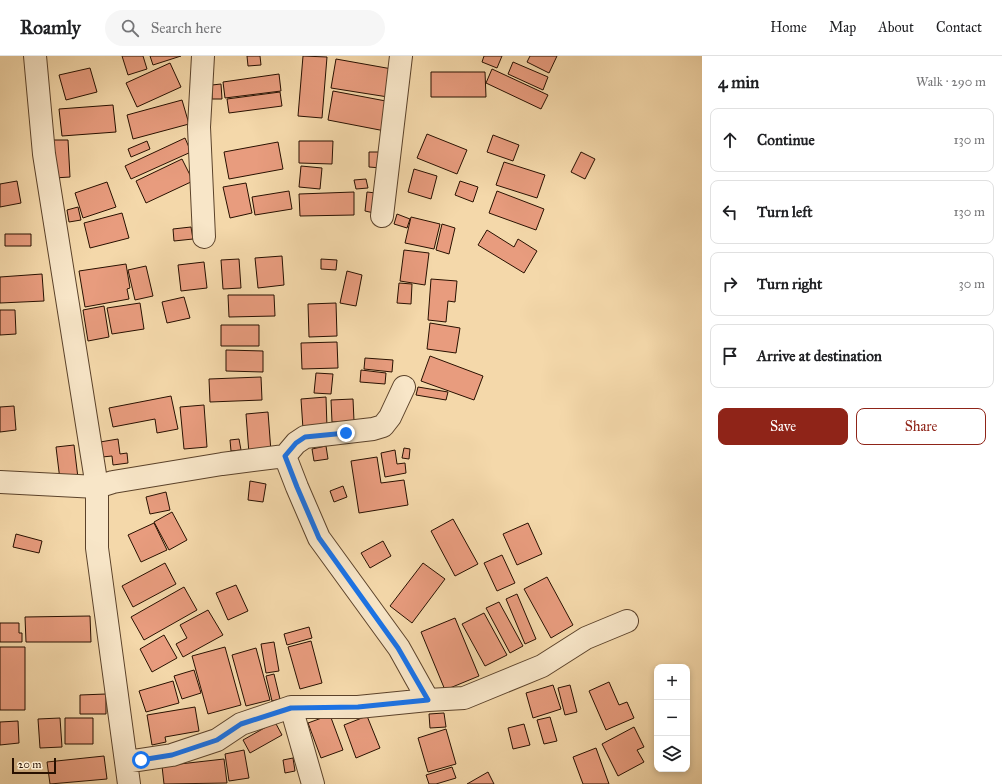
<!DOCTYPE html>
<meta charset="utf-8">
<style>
:root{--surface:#fff;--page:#f6f6f6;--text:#202124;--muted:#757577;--line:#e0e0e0;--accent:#8f2418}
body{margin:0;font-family:"IM FELL Great Primer",serif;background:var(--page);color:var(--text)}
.controls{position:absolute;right:12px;bottom:12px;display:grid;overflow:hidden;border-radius:8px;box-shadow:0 2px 6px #0003}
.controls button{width:36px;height:36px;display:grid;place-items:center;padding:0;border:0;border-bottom:1px solid var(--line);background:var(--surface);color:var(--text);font:20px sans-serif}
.scale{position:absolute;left:12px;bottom:10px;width:44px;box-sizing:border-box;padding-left:4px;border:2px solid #281000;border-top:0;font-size:11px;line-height:14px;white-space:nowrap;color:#281000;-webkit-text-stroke:3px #f8e6c8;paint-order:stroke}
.stop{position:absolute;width:12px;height:12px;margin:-9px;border:3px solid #1a73e8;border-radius:50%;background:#fff}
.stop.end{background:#1a73e8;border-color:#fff;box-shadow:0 1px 4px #0008}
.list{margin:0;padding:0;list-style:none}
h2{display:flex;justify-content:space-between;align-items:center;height:52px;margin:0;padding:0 16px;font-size:17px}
h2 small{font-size:13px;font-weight:400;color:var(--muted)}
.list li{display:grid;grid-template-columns:26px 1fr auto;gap:12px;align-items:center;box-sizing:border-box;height:64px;margin:0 8px 8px;padding:0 8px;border:1px solid var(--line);border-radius:8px}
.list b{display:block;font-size:15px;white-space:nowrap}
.list em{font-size:13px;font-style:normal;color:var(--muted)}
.actions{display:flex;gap:8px;padding:12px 16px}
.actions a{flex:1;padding:9px 0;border:1px solid var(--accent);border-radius:8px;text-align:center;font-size:14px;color:var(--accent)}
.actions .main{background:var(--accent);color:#fff}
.icon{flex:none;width:22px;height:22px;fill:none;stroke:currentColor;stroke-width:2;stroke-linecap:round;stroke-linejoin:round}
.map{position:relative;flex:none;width:702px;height:728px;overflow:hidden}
header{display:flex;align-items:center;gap:24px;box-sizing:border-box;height:56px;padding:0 20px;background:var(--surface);border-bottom:1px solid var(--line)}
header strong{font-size:19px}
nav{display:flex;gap:22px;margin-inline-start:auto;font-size:14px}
.search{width:280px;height:36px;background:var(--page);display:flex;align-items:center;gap:10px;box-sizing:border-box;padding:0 14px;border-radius:22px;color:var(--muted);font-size:15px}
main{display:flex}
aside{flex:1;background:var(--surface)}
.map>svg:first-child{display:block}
</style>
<header>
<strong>Roamly</strong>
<div class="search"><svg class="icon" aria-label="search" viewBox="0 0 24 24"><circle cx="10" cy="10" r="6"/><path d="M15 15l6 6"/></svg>Search here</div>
<nav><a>Home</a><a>Map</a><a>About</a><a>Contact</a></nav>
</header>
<main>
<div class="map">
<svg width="702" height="728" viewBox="0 0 702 728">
<rect width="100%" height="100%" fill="#f4d8aa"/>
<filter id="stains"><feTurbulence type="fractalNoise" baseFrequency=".005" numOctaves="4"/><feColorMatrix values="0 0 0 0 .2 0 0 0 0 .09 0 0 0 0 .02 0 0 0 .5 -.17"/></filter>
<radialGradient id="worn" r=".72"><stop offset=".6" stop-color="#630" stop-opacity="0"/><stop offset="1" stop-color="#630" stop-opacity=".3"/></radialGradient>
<path fill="#e89c7e" stroke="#281000" d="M122,0H143L147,13L128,19Z
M150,0H181L153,9Z
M247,0H260L261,9L248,10Z
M303,0L327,1L322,62L298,60Z
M484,0H502L497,12L482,6Z
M530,0H557L549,17L527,6Z
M336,3L392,13L388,41L331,32Z
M513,6L548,21L543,34L508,18Z
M170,7L181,31L137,51L126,27Z
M90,12L97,36L66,44L59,19Z
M492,13L548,39L541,53L486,27Z
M431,16H485L486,41H431Z
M279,18L281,35L225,42L223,26Z
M221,28L222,43H212V29Z
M333,35L391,46L385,75L328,64Z
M280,36L282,50L229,57L227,43Z
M182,44L189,68L133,83L127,59Z
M113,49L116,76L62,80L59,53Z
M427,78L467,94L457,118L417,102Z
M493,79L519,89L513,105L487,96Z
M185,82L191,96L131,123L125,110Z
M52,84H68L70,121L54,122Z
M147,85L150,93L131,101L128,93Z
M299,85H333L332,108L299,107Z
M278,86L283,113L229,123L224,96Z
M369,96H381V112L369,111Z
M581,96L595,103L585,123L571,116Z
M182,103L193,125L146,147L136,125Z
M504,106L545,119L537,142L496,129Z
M301,110L322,112L320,133L299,131Z
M414,113L437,120L431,143L408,136Z
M366,123L368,132L356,133L354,124Z
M17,125L21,147L0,151V128Z
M460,125L478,131L473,146L455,139Z
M107,126L116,151L83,162L75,137Z
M246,127L252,157L230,162L223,131Z
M289,135L292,153L255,159L252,141Z
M497,135L544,153L536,174L489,157Z
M354,136V159L300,160L299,138Z
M367,136L376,137L374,157L365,155Z
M78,151L81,164L69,166L67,154Z
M122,157L129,182L90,192L84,167Z
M397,158L410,163L407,172L394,168Z
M411,161L440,168L434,193L405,187Z
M442,168L455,172L449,198L436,194Z
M191,171L193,183L174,185L173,173Z
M487,174L514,191L518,183L537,195L524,217L478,189Z
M5,178H31V190H5Z
M404,194L429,197L425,229L400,225Z
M282,200L284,229L258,232L255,202Z
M239,203L241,232L223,233L221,204Z
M321,203L337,204L336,214L321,213Z
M204,206L207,232L181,235L178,209Z
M126,208L130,232L127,233L129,243L85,251L79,215Z
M146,210L153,240L135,244L128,214Z
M347,215L362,219L356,250L340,247Z
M42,218L44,245L0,247V221Z
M431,223L457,225L455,246L448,245L446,266L428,264Z
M399,227L412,228L411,248L397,247Z
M228,239H274L275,260L229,261Z
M184,241L190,262L167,267L162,246Z
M140,247L144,273L112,278L107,252Z
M336,247L337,280L309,281L308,248Z
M104,250L109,281L88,285L83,254Z
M0,254H15L16,278L0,279Z
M430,267L460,272L456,297L427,293Z
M221,269H259V290H221Z
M337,286L338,312L302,313L301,287Z
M226,294L263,295V316L226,315Z
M430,300L483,320L474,344L421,325Z
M365,302L393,304L392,316L364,313Z
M361,314L386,317L385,328L360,326Z
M316,317L333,318L331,338L314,337Z
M261,321L262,344L210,346L209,323Z
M418,331L448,336L446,344L416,339Z
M171,340L178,373L157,377L155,363L113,371L109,352Z
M326,341L327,372L303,373L301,343Z
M353,343L354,365L332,366L331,344Z
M204,349L207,391L184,393L180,351Z
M14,350L16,374L0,376V351Z
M268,356L271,396L249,398L246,358Z
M118,383L120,398L127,397L128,407L113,409L112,400L102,401L100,386Z
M239,383L241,394L231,395L230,384Z
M74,389L78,422L60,424L56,391Z
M326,390L328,403L314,405L312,393Z
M404,392L410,393L409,403L402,402Z
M395,394L397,408L405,407L406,417L385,421L381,397Z
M377,401L381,427L404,424L408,449L359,457L351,405Z
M250,425L266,428L263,446L248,444Z
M343,430L347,441L334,446L330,435Z
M166,436L170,454L150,458L146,441Z
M172,456L187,484L169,494L154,466Z
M453,463L478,508L455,520L431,475Z
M154,467L167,494L141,506L128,479Z
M528,467L542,498L517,509L503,478Z
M16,478L42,485L39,497L13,491Z
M383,485L391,500L370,512L361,497Z
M502,499L515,527L497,535L484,507Z
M165,507L176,528L133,551L122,530Z
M423,507L445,523L412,567L390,550Z
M547,521L573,569L551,582L524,533Z
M236,529L248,555L228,564L216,537Z
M184,531L197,554L144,584L131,561Z
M517,538L536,583L525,588L506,543Z
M499,546L523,590L510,597L486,552Z
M208,554L223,579L183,601L176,588L187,582L180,569Z
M484,557L507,599L485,610L462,568Z
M90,560L91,586H26L25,561Z
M455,562L479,620L445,634L421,576Z
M0,567H19V577H22V586H0Z
M309,571L312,582L287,589L284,578Z
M164,579L177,602L152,616L140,593Z
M311,585L322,627L300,633L288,591Z
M274,586L279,615L266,617L261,588Z
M0,591H25V654H0Z
M225,591L241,649L208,658L192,600Z
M256,592L270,644L246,650L232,599Z
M194,614L201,637L182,643L174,620Z
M274,618L280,643L272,645L266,620Z
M173,625L179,647L146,656L139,635Z
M609,626L619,649L627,646L634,662L606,674L589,635Z
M553,629L561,653L533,662L526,637Z
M570,629L577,656L565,659L558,632Z
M106,638V658H80V639Z
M195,651L199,675L165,681L166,686L152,689L147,659Z
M444,657L446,671L430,672L429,658Z
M330,659L343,694L321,702L308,667Z
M367,660L380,692L356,702L344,669Z
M550,661L557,685L544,688L537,664Z
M60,662L62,691L40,692L38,663Z
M65,662H93V688H65Z
M18,665L19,687L0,689V666Z
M275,666L282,679L250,697L243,684Z
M524,668L530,689L513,693L508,672Z
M634,671L644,691L637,694L644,706L618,720L602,688Z
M446,673L456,708L428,716L418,682Z
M596,692L609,728H583L573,701Z
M244,694L249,722L229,725L225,698Z
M104,700L107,723L50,728L47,706Z
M293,702L295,715L285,717L283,704Z
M224,703L227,727L164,728L162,710Z
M452,711L456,722L436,728H429L426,719Z
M488,716L494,728H467Z"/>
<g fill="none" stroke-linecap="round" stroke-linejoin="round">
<g stroke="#5b422a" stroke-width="24">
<path id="minor" d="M35,0L44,98L97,431V492L129,728
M203,0L199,71L204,181
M382,160L401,0
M0,426L97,431L113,426L222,408L285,400L296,387L305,381L373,373L383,370L390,361L404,331
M428,644L464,642L542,610L586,582L627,565
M291,651L313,728
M126,706L172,699L217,684L241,668L291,651H358L428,644L399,592L319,482L297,431L285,400"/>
</g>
<use href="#minor" stroke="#f8e6c8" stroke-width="22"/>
</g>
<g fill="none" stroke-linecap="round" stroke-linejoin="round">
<path stroke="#1a73e8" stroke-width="5" d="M141,704L172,699L217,684L241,668L291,652L358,651L428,644L398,592L319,482L297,431L285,400L296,387L305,381L346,377"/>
</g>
<rect width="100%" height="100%" filter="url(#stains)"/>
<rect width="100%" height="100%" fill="url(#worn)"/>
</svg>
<div class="controls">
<button>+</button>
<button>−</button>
<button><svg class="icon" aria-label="layers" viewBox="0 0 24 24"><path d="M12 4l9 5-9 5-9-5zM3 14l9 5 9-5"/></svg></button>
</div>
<div class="scale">20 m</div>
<div class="stop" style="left:141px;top:704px"></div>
<div class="stop end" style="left:346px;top:377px"></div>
</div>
<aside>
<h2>4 min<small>Walk · 290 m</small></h2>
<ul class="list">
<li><svg class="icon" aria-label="ahead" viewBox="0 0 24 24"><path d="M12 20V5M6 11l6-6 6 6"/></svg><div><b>Continue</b></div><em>130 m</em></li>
<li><svg class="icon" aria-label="left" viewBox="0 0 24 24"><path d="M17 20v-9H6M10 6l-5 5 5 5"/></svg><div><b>Turn left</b></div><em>130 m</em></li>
<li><svg class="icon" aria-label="right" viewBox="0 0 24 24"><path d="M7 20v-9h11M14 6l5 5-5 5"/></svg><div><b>Turn right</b></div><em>30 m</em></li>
<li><svg class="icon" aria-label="arrive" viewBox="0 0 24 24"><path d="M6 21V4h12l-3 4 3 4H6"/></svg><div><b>Arrive at destination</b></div></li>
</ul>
<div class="actions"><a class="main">Save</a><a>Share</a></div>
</aside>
</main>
